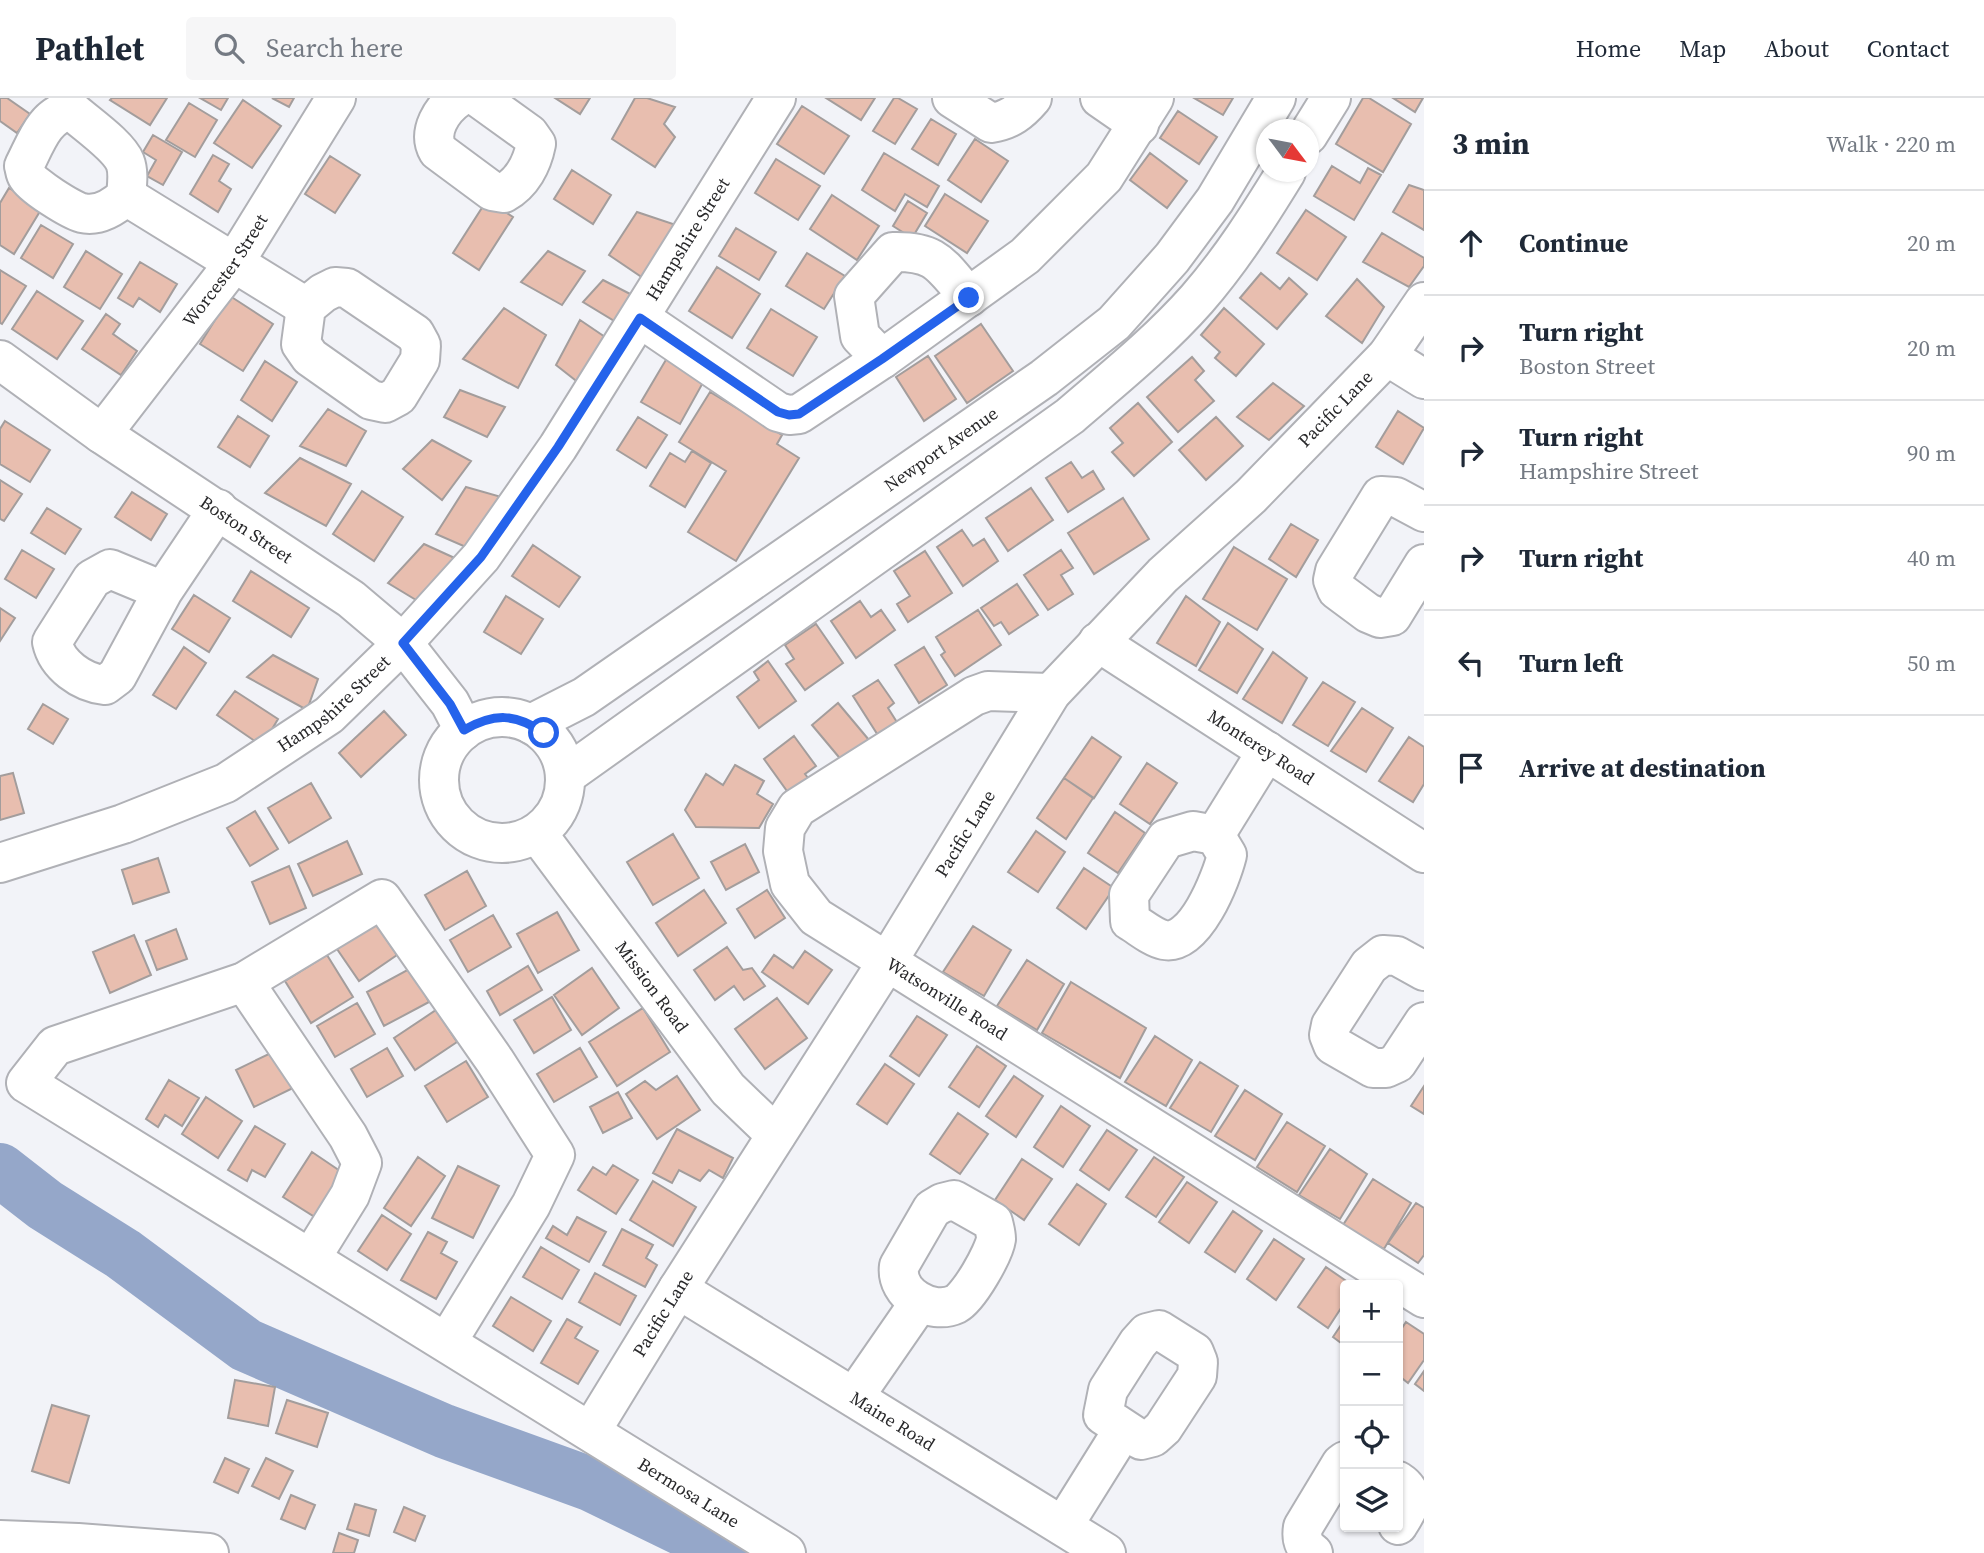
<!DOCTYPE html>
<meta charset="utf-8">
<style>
:root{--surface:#fff;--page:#f6f6f7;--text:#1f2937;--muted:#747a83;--line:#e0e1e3}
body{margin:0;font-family:"Source Serif 4",serif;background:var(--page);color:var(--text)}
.controls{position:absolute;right:21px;bottom:21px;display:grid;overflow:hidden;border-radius:7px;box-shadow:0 2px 5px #0004}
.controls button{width:63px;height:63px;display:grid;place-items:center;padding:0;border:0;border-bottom:2px solid var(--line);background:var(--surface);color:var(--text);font:35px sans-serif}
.compass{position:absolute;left:1256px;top:21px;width:63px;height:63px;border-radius:50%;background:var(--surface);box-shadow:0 2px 5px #0004;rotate:122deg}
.stop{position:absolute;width:21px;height:21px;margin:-16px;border:5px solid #2563eb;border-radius:50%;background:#fff}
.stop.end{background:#2563eb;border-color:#fff;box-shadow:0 2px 7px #0008}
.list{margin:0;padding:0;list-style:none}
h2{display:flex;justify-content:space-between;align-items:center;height:91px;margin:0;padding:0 28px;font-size:30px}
h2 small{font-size:23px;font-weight:400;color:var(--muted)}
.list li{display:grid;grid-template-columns:46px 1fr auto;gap:21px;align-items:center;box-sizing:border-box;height:105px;padding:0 28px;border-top:2px solid var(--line)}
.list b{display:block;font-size:26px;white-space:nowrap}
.list p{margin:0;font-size:23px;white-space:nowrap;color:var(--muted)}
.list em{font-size:23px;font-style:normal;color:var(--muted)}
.icon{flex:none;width:38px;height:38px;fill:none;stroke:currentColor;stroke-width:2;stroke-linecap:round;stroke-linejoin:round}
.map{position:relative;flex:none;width:1424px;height:1455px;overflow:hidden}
header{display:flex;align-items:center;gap:42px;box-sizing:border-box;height:98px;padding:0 35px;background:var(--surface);border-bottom:2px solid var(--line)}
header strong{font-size:33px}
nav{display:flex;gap:38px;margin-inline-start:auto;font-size:24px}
.search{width:490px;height:63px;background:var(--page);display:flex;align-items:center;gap:18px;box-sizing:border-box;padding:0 24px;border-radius:7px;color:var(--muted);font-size:26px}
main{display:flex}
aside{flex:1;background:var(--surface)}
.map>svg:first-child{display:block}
</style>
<header>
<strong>Pathlet</strong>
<div class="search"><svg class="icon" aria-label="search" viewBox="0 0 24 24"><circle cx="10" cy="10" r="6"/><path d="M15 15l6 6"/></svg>Search here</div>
<nav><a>Home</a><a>Map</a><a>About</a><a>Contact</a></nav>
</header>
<main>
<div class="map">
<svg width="1424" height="1455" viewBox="0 0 1424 1455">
<rect width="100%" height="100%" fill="#f2f3f8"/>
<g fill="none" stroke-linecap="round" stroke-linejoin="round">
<path stroke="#95a7c9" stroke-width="54" d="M0,1072L45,1107L123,1156L246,1247L444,1333L590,1386L732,1455"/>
</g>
<path fill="#e8beaf" stroke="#a39d9c" stroke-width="2" d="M0,0H7L30,16L17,35L0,23Z
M112,0H167L150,27L110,2Z
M200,0H228L221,12Z
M272,0H294L289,9Z
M555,0H590L580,16Z
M635,0H647L675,9L664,26L675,39L655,69L612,41Z
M826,0H875L861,22Z
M894,0H898L917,11L895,46L873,33Z
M1194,0H1233L1223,17Z
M1363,0H1369L1411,26L1383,74L1336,46Z
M1393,0H1423L1415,14Z
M243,2L281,28L252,70L214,45Z
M189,5L217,22L195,59L166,42Z
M802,8L849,38L824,76L777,46Z
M1178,13L1217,39L1199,66L1160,40Z
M931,21L956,36L938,67L912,51Z
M153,37L182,54L163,87L147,78L156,62L143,54Z
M975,41L1008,63L981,104L948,82Z
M884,55L939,88L927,109L905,96L895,113L862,92Z
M1150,55L1187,83L1167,110L1130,82Z
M213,57L229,66L219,83L231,91L218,114L190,96Z
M330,58L360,77L335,115L305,96Z
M776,61L820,88L798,122L755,95Z
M1332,68L1360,85L1368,70L1381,77L1354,122L1314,98Z
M572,72L611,97L593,126L554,101Z
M1409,87L1424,92V132L1393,114Z
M9,90L42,110L14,156L0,147V105Z
M945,96L988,123L967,155L925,128Z
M832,97L879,128L857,162L810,131Z
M487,102L513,119L479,172L453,155Z
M908,103L927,115L912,140L893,128Z
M1306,112L1346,139L1317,182L1277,155Z
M637,114L682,129L649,184L609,157Z
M41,127L73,146L53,180L21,160Z
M736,130L776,154L759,182L719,158Z
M1382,135L1424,160V168L1409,189L1363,164Z
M86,153L122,176L100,211L64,189Z
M548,153L585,173L562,207L521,184Z
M807,155L845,178L824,211L786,188Z
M140,164L177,186L160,214L139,200L133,209L118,200Z
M717,169L760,196L732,240L689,213Z
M0,172L26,188L2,226L0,225Z
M1261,175L1280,191L1289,180L1307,196L1277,231L1240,200Z
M1357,181L1384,209L1362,245L1326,218Z
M603,182L636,199L621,227L583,204Z
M37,193L83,223L57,261L12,231Z
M230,198L273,226L243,273L200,246Z
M504,210L546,237L518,290L463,261Z
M1224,210L1264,246L1236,278L1215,260L1220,254L1201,237Z
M771,211L817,239L793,278L747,250Z
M106,216L120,226L113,236L137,253L121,277L82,251Z
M580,222L611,243L584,289L556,267Z
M981,226L1013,273L967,305L935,258Z
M928,258L956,301L924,323L896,279Z
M1192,259L1204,273L1195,282L1214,303L1178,334L1147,299Z
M667,260L705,281L680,326L641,304Z
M265,263L297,284L272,323L241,302Z
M1273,285L1304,308L1269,342L1237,319Z
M460,292L505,309L487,339L444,319Z
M710,294L782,337L777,346L799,360L736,463L688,434L726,373L679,344Z
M1138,305L1172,344L1134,378L1112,354L1123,345L1110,330Z
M328,311L366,333L346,368L300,348Z
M1398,313L1424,330L1403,366L1376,349Z
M238,318L269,338L250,369L218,349Z
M638,319L667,337L646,370L617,352Z
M1216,319L1243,348L1206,382L1179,352Z
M5,323L50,352L30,384L0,366V331Z
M432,342L471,363L442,402L403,371Z
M692,353L711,365L685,409L650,388L670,355L685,364Z
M300,360L351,386L326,428L265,395Z
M1071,364L1082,380L1093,373L1104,391L1068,414L1046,380Z
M0,382L22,396L4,423L0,421Z
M466,389L505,400L475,453L436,436Z
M1031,390L1053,422L1008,453L986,420Z
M362,393L403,419L374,463L333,436Z
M132,394L167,416L151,442L115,419Z
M1123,400L1149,441L1094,476L1068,435Z
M47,410L81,431L65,456L31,435Z
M1291,426L1318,442L1296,479L1269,461Z
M962,432L973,448L984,441L998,463L963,488L937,449Z
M424,446L459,462L426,508L388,485Z
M533,447L580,479L559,509L512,478Z
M1234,449L1287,481L1257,532L1203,501Z
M22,452L54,471L36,500L5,481Z
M1061,452L1073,470L1061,477L1073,496L1048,512L1024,477Z
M925,453L952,495L908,524L897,506L910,498L894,473Z
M251,473L309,510L291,539L233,503Z
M1017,486L1038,517L1009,536L1001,524L994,528L981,510Z
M194,497L230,520L209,554L172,531Z
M506,498L543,521L521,556L484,534Z
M1186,498L1220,524L1196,568L1157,545Z
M860,503L871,519L881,512L895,532L856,560L831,523Z
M0,510L15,520L0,543Z
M978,512L1001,547L955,578L941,557L945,554L936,539Z
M1228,525L1263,551L1237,595L1199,572Z
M816,526L843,565L805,592L786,566L794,561L785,547Z
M184,549L206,565L176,611L153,597Z
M924,549L947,587L919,605L895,567Z
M1273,554L1307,580L1282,625L1243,601Z
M273,557L318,581L307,612L247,579Z
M768,563L796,603L759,630L737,599L759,582L754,574Z
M878,582L894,605L888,610L900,629L881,642L853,598Z
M1323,584L1355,604L1328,648L1293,627Z
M235,593L278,621L262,648L217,617Z
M838,605L869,642L843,664L812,627Z
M43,606L68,621L53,646L28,631Z
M1362,610L1393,630L1366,674L1331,653Z
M384,613L406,637L361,679L339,655Z
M794,638L816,668L805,676L812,685L792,700L764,661Z
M1092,639L1121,659L1094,700L1064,680Z
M1409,639L1424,649V686L1413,704L1379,683Z
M1147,665L1177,685L1150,726L1120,706Z
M735,667L764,683L757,696L773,706L759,730L696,729L685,712L706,676L723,687Z
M13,675L24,715L0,722V678Z
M1064,680L1093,700L1066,741L1037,720Z
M311,685L331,720L289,745L268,710Z
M255,713L278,751L250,768L227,730Z
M1115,714L1145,735L1118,775L1088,755Z
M1036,733L1065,754L1038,794L1008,774Z
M673,736L699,780L653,807L627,764Z
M347,743L362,776L313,798L298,766Z
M745,746L759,774L726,792L711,764Z
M158,760L169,794L133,806L122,772Z
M289,768L306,810L270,826L252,784Z
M1084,770L1114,790L1086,831L1057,810Z
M467,773L486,808L445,832L425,797Z
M704,792L726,825L678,858L656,825Z
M767,792L785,820L755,840L737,811Z
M557,814L579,852L538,875L517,836Z
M493,817L511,849L468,874L450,842Z
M375,825L397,857L359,883L337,851Z
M973,828L1011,852L984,898L943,874Z
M176,831L187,861L157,872L146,843Z
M134,837L151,877L110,895L93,854Z
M727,849L743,872L752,870L765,888L744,902L734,888L715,902L694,872Z
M805,853L832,872L808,906L762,874L774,857L793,870Z
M327,857L353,899L311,925L285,883Z
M1027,862L1064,886L1037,932L997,908Z
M528,868L542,892L500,917L487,893Z
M411,870L429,904L384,928L367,894Z
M592,870L619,910L582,937L554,897Z
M1071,884L1146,930L1120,980L1042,935Z
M552,899L571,932L534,955L514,922Z
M777,900L807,940L765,971L735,931Z
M357,905L375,936L335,959L317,928Z
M643,910L670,954L617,988L589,944Z
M436,912L457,944L415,972L394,940Z
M917,918L947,937L919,978L890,958Z
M1155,938L1192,962L1166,1008L1125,984Z
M977,948L1006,968L979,1009L949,989Z
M387,950L403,978L367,999L351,971Z
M580,950L597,979L554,1004L537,976Z
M275,953L293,990L254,1009L236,972Z
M466,963L488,999L447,1024L425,988Z
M1200,964L1238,988L1211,1034L1170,1010Z
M885,966L914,986L887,1026L857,1006Z
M677,978L700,1012L657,1041L626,996L645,983L656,992Z
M1014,978L1043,998L1016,1039L986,1018Z
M169,982L199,1000L182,1028L165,1017L158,1029L146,1021Z
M1424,988V1016L1411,1008Z
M1245,992L1282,1016L1255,1062L1215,1038Z
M618,994L632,1020L603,1035L590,1009Z
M206,999L242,1023L218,1060L182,1036Z
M1061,1008L1090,1028L1063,1069L1034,1049Z
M958,1015L988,1036L960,1076L930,1056Z
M1287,1024L1325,1048L1297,1094L1257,1069Z
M255,1028L285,1046L265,1079L252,1072L247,1083L228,1072Z
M677,1031L733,1060L723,1080L709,1072L700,1083L679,1072L672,1085L653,1075Z
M1107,1032L1137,1052L1109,1092L1080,1072Z
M1330,1051L1367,1076L1340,1121L1299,1097Z
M312,1054L346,1077L318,1121L283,1099Z
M418,1059L445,1078L411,1128L384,1110Z
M1154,1059L1184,1079L1156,1119L1126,1099Z
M1022,1061L1052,1081L1024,1122L995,1102Z
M613,1067L638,1082L616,1116L578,1092L593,1069L606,1077Z
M458,1068L499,1088L473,1140L432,1120Z
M1373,1081L1411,1105L1384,1151L1343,1127Z
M653,1083L696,1109L673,1148L630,1122Z
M1187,1084L1217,1104L1189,1145L1159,1124Z
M1077,1086L1106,1106L1079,1147L1049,1126Z
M1416,1105L1424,1110V1157L1418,1165L1388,1145Z
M1233,1113L1262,1133L1235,1174L1205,1154Z
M382,1117L411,1136L387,1172L358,1153Z
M577,1119L606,1134L589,1164L546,1140L553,1128L567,1137Z
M622,1131L653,1147L646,1160L657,1167L645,1189L603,1167Z
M428,1134L447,1144L441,1155L457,1164L436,1201L401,1182Z
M1274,1141L1304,1161L1276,1202L1247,1181Z
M541,1149L579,1172L562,1201L523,1179Z
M1326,1169L1352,1187H1345V1204L1328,1230L1298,1209Z
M595,1175L636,1198L620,1227L579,1204Z
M511,1199L551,1223L533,1253L493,1228Z
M567,1221L582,1229L575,1240L598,1253L578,1286L541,1265Z
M1345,1221V1248L1333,1239Z
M1406,1224L1424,1236V1262L1408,1285L1398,1277V1236Z
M1424,1273V1293L1415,1286Z
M235,1282L275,1289L268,1328L228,1320Z
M287,1302L328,1315L317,1349L276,1335Z
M52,1307L89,1318L69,1385L32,1373Z
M225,1360L249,1371L238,1395L214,1384Z
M266,1360L293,1373L279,1401L252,1388Z
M291,1397L315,1407L305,1431L281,1421Z
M355,1406L376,1412L369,1438L347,1431Z
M404,1409L425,1418L415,1443L394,1434Z
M339,1435L358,1442L354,1455H333Z"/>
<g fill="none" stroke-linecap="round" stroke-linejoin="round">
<g stroke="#b0b1b6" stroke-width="42">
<g id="minor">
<path d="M458,0C442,11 427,34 438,53L492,93L504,95C522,85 532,66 536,46L529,36L479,0"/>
<path d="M952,0L991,25C1010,22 1020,14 1032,0"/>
<path d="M1100,0L1139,27"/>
<path d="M71,12C85,25 118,47 125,64C129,74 127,87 126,98C115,108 99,119 82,115C71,112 32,88 27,78C25,75 25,71 24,68C36,45 44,17 71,12Z"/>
<path d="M1308,37L1331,0"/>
<path d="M126,98L306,209"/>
<path d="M335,189L347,190L415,236L421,247L420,262L398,298L385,305L371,302L310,259L301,246L306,209L323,195Z"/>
<path d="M640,220L778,314L789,317L799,316L882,261L1025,158L1104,79L1154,0"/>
<path d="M1387,258L1424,281"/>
<path d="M882,261L860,238L854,198L893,154C938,153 941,168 969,199"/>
<path id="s1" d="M0,262L102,336L351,501L403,545L450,605L464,632"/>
<path id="s2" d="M102,336L234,165L336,0"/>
<path d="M1424,414L1396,399L1381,398L1335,473L1333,482L1337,492L1368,515L1380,520L1392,518L1424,466"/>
<path d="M163,493L110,471L92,481L52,544C57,567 82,585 105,587L117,578L163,493L218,411"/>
<path id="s3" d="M1098,544L1424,755"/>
<path id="s4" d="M1051,595L988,593L974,598L797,710L785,730L783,753L790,786L816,819L1424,1200"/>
<circle cx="502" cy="682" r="63"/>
<path id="s5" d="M531,626L584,599L1044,280L1114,225L1172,160L1215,102L1276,0"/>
<path d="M565,678L1070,318C1113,281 1159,244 1197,201C1231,162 1259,118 1286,74"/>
<path d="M1193,733L1215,737L1227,757C1221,781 1195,848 1164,842C1153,840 1139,828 1130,823L1129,797L1166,741Z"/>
<path id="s6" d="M537,735L728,991L776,1037"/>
<path d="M1215,737L1267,653"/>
<path id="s7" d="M0,765L123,726L226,685L329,617L403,545L481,459L558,349L776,0"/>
<path d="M1424,873L1397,858L1383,857L1369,868L1331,927L1329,937L1333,947L1373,970H1386L1397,965L1424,924"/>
<path d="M244,884L348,1038L362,1065L350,1097L311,1160"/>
<path d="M954,1102L993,1124C994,1129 996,1135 996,1141C994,1155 969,1199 956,1206C931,1218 895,1196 899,1168L932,1111L942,1105Z"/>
<path id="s8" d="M678,1191L1106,1455"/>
<path d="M1159,1232L1194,1254L1198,1264L1197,1278L1163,1330L1153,1339L1141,1342L1103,1317L1108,1292L1138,1245L1147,1235Z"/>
<path id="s9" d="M447,1244L531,1107L555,1057L495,963L382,801L244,884L55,948L26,985L786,1455"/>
<path d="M854,1299L919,1205"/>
<path id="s10" d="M591,1333L678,1191L887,864L1051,595L1163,477L1251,398L1387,258L1424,204"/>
<path d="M1398,1383C1418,1396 1408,1411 1398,1427"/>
<path d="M1063,1428L1123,1332"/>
<path d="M0,1442L78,1445L209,1455"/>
<path d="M1313,1455C1303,1448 1301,1441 1303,1429L1341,1366L1345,1363"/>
</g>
</g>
<use href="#minor" stroke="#fff" stroke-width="38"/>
</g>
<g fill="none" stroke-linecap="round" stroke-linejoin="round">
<path stroke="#2563eb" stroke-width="9" d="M544,635C515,615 494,615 464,632L450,606L403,545L481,459L558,349L640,220L778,314L789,317L799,316L882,261L969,200"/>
</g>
<g text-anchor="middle" stroke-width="6" stroke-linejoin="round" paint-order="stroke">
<g font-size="18" fill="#28282a" stroke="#fff">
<text dy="6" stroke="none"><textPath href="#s7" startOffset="962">Hampshire Street</textPath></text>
<text dy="6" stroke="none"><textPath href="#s2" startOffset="205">Worcester Street</textPath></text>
<text dy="6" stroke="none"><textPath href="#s10" startOffset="1272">Pacific Lane</textPath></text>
<text dy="6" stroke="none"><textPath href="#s5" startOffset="494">Newport Avenue</textPath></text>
<text dy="6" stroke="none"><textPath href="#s1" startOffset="299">Boston Street</textPath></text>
<text dy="6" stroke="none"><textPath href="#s7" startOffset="374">Hampshire Street</textPath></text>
<text dy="6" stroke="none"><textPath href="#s3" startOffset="194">Monterey Road</textPath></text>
<text dy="6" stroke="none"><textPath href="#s10" startOffset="705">Pacific Lane</textPath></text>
<text dy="6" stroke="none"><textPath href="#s6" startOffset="192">Mission Road</textPath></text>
<text dy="6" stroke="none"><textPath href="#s4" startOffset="564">Watsonville Road</textPath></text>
<text dy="6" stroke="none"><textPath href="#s10" startOffset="138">Pacific Lane</textPath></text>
<text dy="6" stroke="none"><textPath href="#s8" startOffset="252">Maine Road</textPath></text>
<text dy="6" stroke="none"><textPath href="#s9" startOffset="1712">Bermosa Lane</textPath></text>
</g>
</g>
</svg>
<div class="controls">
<button>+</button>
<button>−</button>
<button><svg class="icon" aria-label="locate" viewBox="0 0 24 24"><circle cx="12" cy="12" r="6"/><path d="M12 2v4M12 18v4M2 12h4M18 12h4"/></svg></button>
<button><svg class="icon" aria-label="layers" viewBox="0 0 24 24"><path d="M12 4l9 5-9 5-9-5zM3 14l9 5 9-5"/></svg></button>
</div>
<svg class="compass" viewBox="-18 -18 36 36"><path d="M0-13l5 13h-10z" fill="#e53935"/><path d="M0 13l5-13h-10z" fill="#747a83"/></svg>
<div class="stop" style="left:544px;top:635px"></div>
<div class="stop end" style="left:969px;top:200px"></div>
</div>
<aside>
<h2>3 min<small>Walk · 220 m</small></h2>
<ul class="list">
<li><svg class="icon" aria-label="ahead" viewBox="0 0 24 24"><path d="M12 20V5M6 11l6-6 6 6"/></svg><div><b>Continue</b></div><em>20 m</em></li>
<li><svg class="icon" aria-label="right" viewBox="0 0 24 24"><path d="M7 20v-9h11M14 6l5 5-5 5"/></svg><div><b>Turn right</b><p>Boston Street</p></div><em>20 m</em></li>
<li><svg class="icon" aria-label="right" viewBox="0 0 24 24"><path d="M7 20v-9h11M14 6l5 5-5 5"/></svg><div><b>Turn right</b><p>Hampshire Street</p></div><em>90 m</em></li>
<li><svg class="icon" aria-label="right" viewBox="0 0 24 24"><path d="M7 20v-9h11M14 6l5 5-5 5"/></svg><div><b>Turn right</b></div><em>40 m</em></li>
<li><svg class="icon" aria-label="left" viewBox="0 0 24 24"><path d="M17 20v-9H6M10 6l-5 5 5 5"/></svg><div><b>Turn left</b></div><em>50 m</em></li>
<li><svg class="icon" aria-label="arrive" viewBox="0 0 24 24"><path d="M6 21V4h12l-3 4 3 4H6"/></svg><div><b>Arrive at destination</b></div></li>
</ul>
</aside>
</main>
